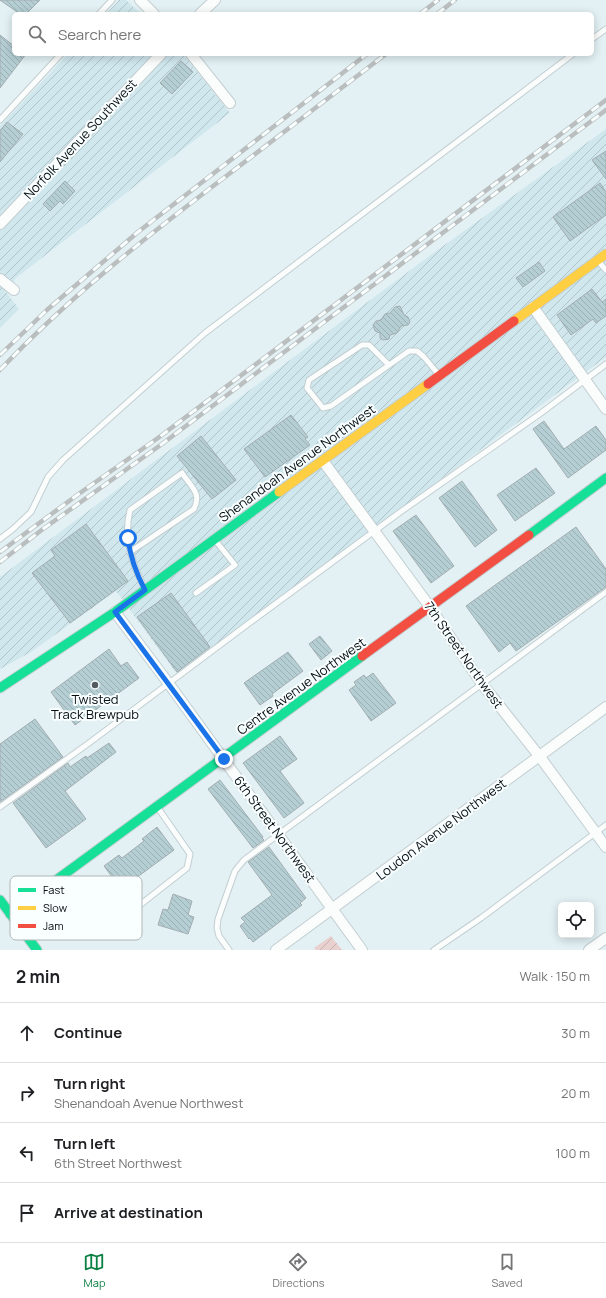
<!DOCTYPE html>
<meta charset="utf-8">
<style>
:root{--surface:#fff;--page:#f2f2f2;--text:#202124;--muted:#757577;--line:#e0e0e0;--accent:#0b8043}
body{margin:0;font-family:Manrope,sans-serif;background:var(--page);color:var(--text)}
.controls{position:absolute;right:12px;bottom:12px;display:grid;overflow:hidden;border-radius:6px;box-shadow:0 2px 10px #0003}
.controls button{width:36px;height:36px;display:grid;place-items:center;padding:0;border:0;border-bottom:1px solid var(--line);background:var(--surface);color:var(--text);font:20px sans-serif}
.stop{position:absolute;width:12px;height:12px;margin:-9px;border:3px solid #1a73e8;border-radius:50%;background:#fff}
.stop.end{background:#1a73e8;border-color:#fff;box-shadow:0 1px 4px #0008}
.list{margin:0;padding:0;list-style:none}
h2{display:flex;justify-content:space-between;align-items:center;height:52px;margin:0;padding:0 16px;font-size:17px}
h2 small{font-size:13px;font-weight:400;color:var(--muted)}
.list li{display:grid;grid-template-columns:26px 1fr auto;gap:12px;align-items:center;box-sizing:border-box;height:60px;padding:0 16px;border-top:1px solid var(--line)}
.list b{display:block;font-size:15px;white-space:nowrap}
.list p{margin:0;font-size:13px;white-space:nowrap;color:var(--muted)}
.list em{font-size:13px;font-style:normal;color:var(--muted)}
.icon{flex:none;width:22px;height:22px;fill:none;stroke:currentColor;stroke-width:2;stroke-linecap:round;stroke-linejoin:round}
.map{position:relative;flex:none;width:606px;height:950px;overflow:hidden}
.search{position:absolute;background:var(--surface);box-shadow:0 2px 10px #0003;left:12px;right:12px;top:12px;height:44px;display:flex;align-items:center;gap:10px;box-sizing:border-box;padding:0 14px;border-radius:6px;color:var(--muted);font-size:15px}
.sheet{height:292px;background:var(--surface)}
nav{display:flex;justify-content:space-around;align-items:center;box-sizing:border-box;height:56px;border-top:1px solid var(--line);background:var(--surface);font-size:11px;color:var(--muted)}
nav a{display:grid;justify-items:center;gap:2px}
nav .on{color:var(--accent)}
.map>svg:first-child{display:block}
</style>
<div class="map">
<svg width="606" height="950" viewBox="0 0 606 950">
<defs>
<pattern id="industrial-furrows" width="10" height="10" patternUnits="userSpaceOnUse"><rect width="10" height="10" fill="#cfe7ed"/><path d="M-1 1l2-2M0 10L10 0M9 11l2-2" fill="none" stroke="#b0c5ca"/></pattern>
<pattern id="garden-furrows" width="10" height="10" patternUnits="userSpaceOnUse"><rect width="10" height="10" fill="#e8d1cf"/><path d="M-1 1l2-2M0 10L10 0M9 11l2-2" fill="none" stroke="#c6b2b1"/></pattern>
<pattern id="building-back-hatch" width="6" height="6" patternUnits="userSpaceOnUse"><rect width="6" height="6" fill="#b4ced4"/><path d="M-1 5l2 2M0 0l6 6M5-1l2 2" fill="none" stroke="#99b0b5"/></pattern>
</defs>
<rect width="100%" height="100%" fill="#e3f1f4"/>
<path fill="url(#industrial-furrows)" d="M119,0H126L141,14H106Z
M68,54H183L230,113L17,277L6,292L19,309L0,328V126Z
M606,129V357L177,674L116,591L31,652L0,669V577L432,254Z"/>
<path fill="url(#garden-furrows)" d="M331,936L342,950H316L314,948Z"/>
<path fill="url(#building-back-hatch)" stroke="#a3aeb0" d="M0,0H40L26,14H20Z
M0,35L14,46V54H26L0,88Z
M181,61L193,72L172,94L160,83Z
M7,122L23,134L0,162V131Z
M606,151V179L592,160Z
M65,181L75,191L63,204L60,201L50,211L43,204Z
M600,183L606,192V215L570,241L553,217Z
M539,262L545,271L523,287L516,278Z
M592,289L602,302L606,299V316L596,323L593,319L571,335L557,315Z
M400,306L404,315L408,317L410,322L408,325L401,326L397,333L390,335L389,339L383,340L380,338V333L375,331L373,325L376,321L381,320L385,314L390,313L395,307Z
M291,415L308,437L305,439L310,445L265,477L244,449Z
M544,421L564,449L596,426L606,440V450L568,478L533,429Z
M201,436L236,480L212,499L177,456Z
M536,468L555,493L515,521L497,495Z
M462,481L497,530L475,547L439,498Z
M416,515L454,566L431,583L393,531Z
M86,524L128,581L70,623L32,573L55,556L51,550Z
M576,527L606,569V587L516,651L510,643L499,652L466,606Z
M171,593L210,647L177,672L137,617Z
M320,636L332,651L321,660L309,644Z
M109,649L121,666L127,662L139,678L75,725L51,692Z
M288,652L303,671L272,694L273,696L260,705L244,683Z
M373,673L396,703L371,721L349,690L356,685L354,682L364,675L366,678Z
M35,719L63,757L0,802V744Z
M280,736L297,759L280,771L304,803L284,818L243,763Z
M109,743L116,752L65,791L86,819L46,848L13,803L68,763L70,767L86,756L87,758Z
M220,780L263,837L262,838L264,840L253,848L208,789Z
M157,827L174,850L121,889L104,866L119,855L122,858L144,841L142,839Z
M269,847L306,898L300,903L302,905L253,942L250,938L249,939L240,926L245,922L241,918L272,895L248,862Z
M173,894L192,901L188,915L194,917L188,934L158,925L163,909L168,910Z"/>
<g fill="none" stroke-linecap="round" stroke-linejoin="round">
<g stroke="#c3ced1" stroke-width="7">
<path id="lane" d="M99,14L112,0
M592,39L606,29
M0,120L61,54
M598,261L606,270
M389,365L369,345H362L309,380L307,388L323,408L331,406L409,351H417L424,357L439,375
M0,539L13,529L31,512L48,477L63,460L205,333L573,54
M130,552L194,509C202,493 191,487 182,473L130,510C123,538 132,564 145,589
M196,593L235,565L215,540
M0,807L89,743L244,627L399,513L541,413L606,364
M136,908L187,868L190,854L158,808
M229,950L219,936L217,928L218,919L235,871L244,860L606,592
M434,950L481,918L606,825"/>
</g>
<g stroke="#c3ced1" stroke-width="12">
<path id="street" d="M140,0L154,14
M200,14L215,0
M191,54L230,103
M0,224L161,54
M0,279L14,290
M533,307L606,409
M323,461L430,607L482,684L540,757L606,847
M115,612L169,684L362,950
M276,950L606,707
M589,950L606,938"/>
</g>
<g stroke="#c3ced1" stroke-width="11">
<path id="fast" d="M529,535L606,478
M0,688L115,612L279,492
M0,900L37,950
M10,914L362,656"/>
</g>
<g stroke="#c3ced1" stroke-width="11">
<path id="slow" d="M514,321L606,254
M279,492L428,384"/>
</g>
<g stroke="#c3ced1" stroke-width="11">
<path id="jam" d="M428,384L514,321
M362,656L529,535"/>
</g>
<use href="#lane" stroke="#fbfdfd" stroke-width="5"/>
<use href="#street" stroke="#fbfdfd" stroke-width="10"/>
<use href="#fast" stroke="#16e098" stroke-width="9"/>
<use href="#slow" stroke="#ffcf43" stroke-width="9"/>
<use href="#jam" stroke="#f24e42" stroke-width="9"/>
<g stroke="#babebe" stroke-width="4.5">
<path id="rail" d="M420,14L438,0
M437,14L455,0
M0,355L48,309L138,232L367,54
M0,370C68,298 146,237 225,177C279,136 332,95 386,54
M0,552L80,493L158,438L606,100
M0,562L43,529L162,444L606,110"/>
</g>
<use href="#rail" stroke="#f9feff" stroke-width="3" stroke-dasharray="9" stroke-linecap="butt"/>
</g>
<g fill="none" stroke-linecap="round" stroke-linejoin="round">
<path stroke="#1a73e8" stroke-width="5" d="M128,538C130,557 136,573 145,590L115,612L224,759"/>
</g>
<circle fill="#535d60" stroke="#f9feff" stroke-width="1.5" cx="95" cy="685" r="4"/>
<g text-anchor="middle" stroke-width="4" stroke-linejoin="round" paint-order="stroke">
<g font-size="13" fill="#060e10" stroke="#f9feff">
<text transform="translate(80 139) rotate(-47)" y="5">Norfolk Avenue Southwest</text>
<text transform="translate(297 463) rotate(-36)" y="5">Shenandoah Avenue Northwest</text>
<text transform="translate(464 655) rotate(55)" y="5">7th Street Northwest</text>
<text transform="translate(301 686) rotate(-36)" y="5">Centre Avenue Northwest</text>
<text transform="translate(275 829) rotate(54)" y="5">6th Street Northwest</text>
<text transform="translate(441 829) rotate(-37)" y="5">Loudon Avenue Northwest</text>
</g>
<g font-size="13" fill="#060e10" stroke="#f9feff">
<text x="95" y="704">Twisted<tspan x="95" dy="15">Track Brewpub</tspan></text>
</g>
</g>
<rect x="10" y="876" width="132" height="64" rx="6" fill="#f9feff" stroke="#b0b6b7" stroke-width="1"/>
<rect x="18" y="888" width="18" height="4" fill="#16e098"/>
<rect x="18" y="906" width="18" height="4" fill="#ffcf43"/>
<rect x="18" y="924" width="18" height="4" fill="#f24e42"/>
<g font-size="11" fill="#060e10">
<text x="43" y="894">Fast</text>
<text x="43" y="912">Slow</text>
<text x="43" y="930">Jam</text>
</g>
</svg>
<div class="controls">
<button><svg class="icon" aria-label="locate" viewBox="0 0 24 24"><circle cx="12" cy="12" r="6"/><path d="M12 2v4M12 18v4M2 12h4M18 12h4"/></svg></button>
</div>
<div class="stop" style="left:128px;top:538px"></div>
<div class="stop end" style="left:224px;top:759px"></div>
<div class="search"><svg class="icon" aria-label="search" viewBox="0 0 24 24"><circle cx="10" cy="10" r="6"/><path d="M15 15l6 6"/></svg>Search here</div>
</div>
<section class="sheet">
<h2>2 min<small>Walk · 150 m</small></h2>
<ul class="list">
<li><svg class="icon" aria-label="ahead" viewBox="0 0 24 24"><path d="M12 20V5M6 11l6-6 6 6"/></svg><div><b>Continue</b></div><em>30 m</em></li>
<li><svg class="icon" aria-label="right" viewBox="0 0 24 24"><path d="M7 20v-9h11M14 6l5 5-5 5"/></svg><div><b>Turn right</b><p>Shenandoah Avenue Northwest</p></div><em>20 m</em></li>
<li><svg class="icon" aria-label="left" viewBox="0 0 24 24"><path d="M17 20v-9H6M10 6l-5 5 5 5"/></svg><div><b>Turn left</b><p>6th Street Northwest</p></div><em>100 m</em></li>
<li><svg class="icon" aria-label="arrive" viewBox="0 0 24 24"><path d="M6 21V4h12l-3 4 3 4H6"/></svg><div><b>Arrive at destination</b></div></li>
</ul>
</section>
<nav>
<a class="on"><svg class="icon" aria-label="map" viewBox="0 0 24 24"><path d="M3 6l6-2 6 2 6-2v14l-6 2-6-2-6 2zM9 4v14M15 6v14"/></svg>Map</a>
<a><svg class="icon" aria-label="directions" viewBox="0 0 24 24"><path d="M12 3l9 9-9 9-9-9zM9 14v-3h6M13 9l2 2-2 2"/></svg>Directions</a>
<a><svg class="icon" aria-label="saved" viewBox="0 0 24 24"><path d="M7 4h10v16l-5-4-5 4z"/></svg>Saved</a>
</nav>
